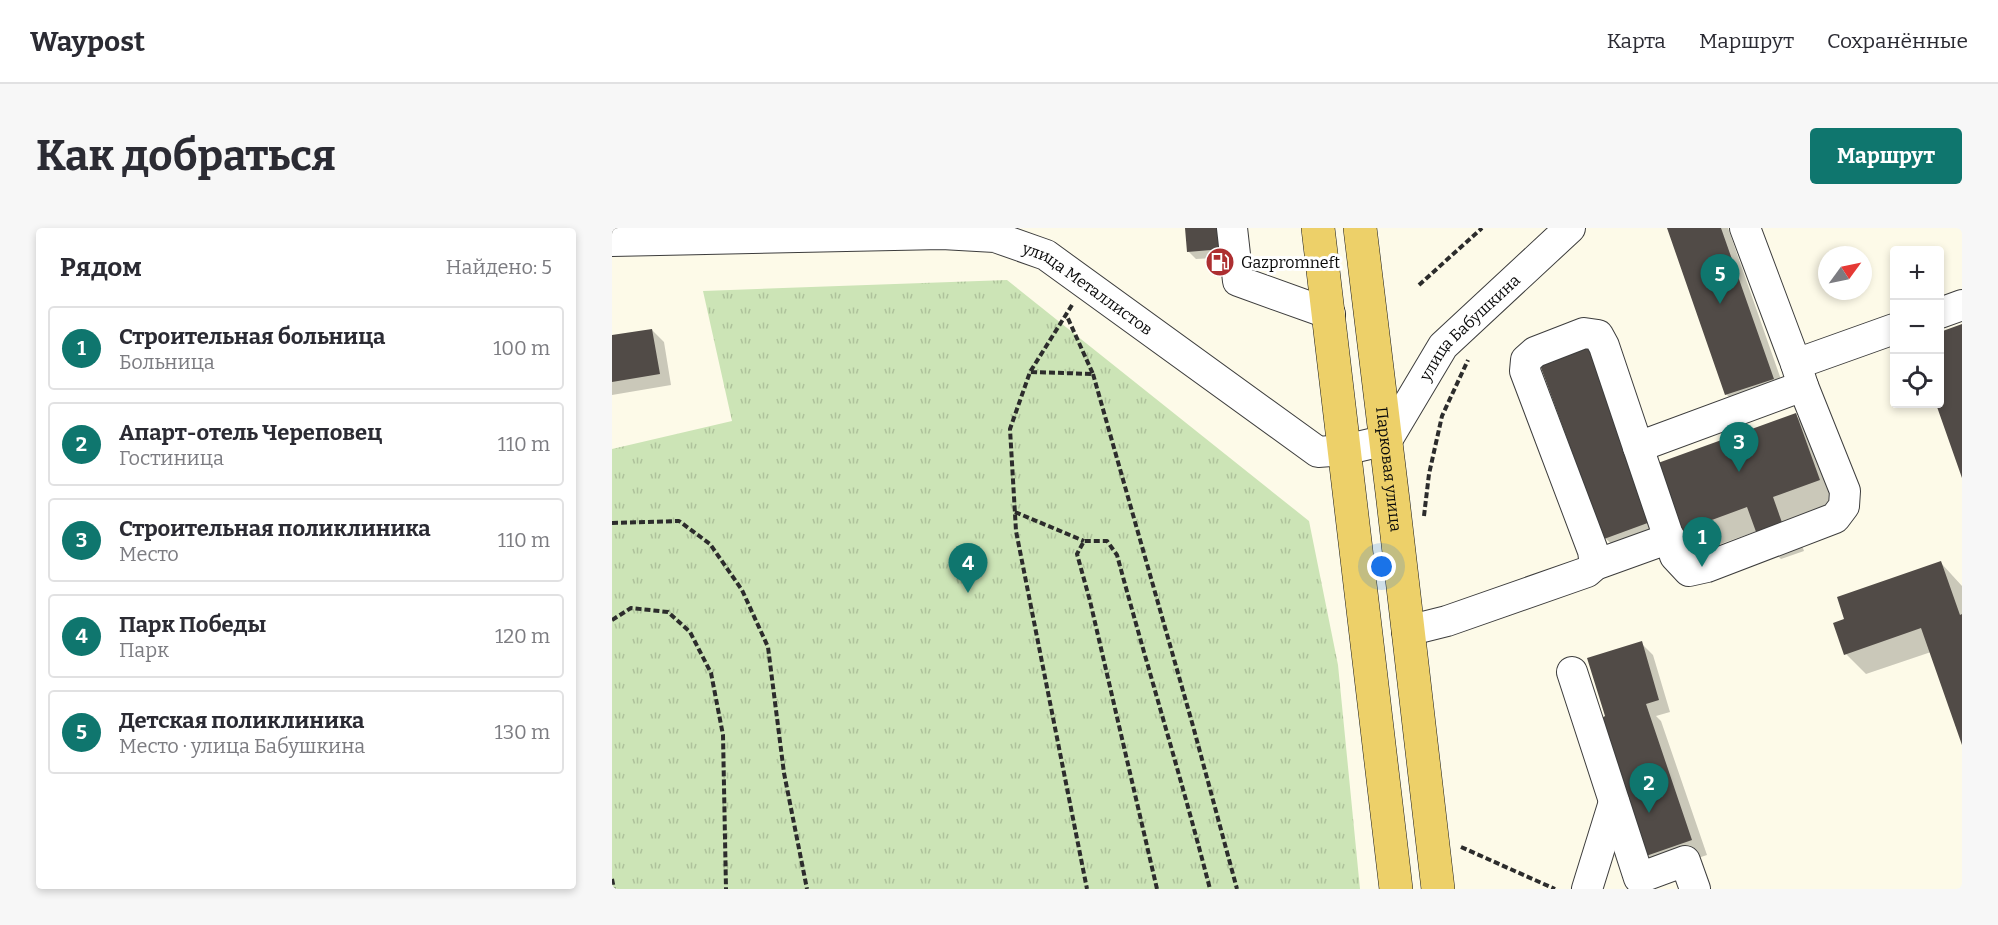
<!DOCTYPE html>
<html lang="ru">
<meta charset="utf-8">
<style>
:root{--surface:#fff;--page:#f7f7f7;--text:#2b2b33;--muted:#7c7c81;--line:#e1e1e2;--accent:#0f766e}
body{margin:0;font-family:Bitter,serif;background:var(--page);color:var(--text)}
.controls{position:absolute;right:18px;top:18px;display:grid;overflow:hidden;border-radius:6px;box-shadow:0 3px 9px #0003}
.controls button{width:54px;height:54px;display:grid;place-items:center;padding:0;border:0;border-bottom:2px solid var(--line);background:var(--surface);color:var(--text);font:30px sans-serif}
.compass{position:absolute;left:1206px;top:18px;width:54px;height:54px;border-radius:50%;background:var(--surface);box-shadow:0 3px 9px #0003;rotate:57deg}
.you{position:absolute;left:770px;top:339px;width:21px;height:21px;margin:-15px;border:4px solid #fff;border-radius:50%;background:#1a73e8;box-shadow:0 0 0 9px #1a73e833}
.badge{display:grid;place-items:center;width:39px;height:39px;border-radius:50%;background:var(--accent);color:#fff;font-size:20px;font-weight:700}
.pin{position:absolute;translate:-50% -50px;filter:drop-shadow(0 2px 3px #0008)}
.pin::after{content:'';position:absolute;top:32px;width:21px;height:18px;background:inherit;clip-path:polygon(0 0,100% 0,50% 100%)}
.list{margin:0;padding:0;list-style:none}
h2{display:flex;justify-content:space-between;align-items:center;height:78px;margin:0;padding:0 24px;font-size:26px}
h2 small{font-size:20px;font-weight:400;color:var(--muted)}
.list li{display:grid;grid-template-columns:39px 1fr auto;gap:18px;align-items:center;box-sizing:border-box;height:84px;margin:0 12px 12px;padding:0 12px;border:2px solid var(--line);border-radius:6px}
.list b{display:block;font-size:22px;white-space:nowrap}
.list p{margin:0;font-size:20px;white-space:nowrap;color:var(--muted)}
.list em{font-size:20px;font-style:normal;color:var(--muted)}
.icon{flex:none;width:33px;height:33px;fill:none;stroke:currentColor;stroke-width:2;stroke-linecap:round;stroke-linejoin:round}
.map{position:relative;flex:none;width:1350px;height:661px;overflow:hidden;border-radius:6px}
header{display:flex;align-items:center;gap:36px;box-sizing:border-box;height:84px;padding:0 30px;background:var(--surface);border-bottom:2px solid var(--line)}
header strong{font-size:28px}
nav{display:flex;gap:33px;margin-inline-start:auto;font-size:21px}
.intro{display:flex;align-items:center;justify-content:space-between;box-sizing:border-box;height:144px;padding:0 36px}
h1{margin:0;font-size:42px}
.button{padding:15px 27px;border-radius:6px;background:var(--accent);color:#fff;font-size:21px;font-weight:700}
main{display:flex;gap:36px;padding:0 36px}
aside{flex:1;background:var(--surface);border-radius:6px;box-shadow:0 3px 9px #0003}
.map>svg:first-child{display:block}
</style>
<header>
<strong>Waypost</strong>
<nav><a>Карта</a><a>Маршрут</a><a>Сохранённые</a></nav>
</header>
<div class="intro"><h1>Как добраться</h1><a class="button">Маршрут</a></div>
<main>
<aside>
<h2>Рядом<small>Найдено: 5</small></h2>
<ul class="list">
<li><span class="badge">1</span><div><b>Строительная больница</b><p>Больница</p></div><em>100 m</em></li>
<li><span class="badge">2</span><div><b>Апарт-отель Череповец</b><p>Гостиница</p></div><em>110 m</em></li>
<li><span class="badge">3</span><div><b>Строительная поликлиника</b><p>Место</p></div><em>110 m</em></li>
<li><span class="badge">4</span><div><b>Парк Победы</b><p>Парк</p></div><em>120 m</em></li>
<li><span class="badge">5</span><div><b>Детская поликлиника</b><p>Место · улица Бабушкина</p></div><em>130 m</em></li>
</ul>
</aside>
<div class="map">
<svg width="1350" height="661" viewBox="0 0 1350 661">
<defs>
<pattern id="grass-tufts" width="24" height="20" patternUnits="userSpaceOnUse" patternTransform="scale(1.5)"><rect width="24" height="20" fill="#cce4b6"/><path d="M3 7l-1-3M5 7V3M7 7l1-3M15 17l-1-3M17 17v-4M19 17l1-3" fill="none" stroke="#aec29b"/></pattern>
</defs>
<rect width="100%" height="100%" fill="#fdfae8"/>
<path fill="url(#grass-tufts)" d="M395,52L697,293L726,437L748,661H0V221L120,193L91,63Z"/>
<path fill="#0003" d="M575,0L617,3L619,29L584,31L576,23Z
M1057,0H1116L1173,163L1126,178L1114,166Z
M1350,97V246L1326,176H1328V105Z
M40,102L52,114L59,157L0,167V109Z
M977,121L1055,309L1009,325L993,310Z
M1183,187L1204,208L1227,273L1180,290L1192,323L1169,331L1148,311L1145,303L1092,322L1071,302Z
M1329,335L1350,358V513L1319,424L1254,446L1234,426V392Z
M1029,415L1041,427L1058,484L1044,488L1049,493L1095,627L1050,642L1035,627L997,490Z"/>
<path fill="#514b47" d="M573,0H610L611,21L575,24Z
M1055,0H1109L1162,151L1113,167Z
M1350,96V250L1324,176H1328V104Z
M40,101L48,146L0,154V107Z
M977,119L1041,293L992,311L928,137Z
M1184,185L1208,252L1161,269L1173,303L1147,312L1135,279L1070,303L1046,235Z
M1329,333L1348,387L1350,386V517L1309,400L1232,427L1221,395L1232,391L1225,369Z
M1030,413L1047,472L1034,476L1080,612L1034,628L987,492L993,488L975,430Z"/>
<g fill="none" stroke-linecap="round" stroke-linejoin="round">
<g stroke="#3d3d3d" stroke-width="32">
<g id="minor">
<path d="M620,0L626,53L718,86"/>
<path d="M1133,0L1184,136L1282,101"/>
<path id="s1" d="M0,13L330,6L383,9L434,27L706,224L732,222L775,212L831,118L958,0"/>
<path d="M1328,85L1350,77"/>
<path d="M1026,219L1063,328L1077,343L1095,339L1223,290L1232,278L1233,263L1191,158"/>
<path d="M983,337L981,323L913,143L914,132L923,124L972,105L986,107L992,118L1026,219L1191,158L1184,136"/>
<path d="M795,403L835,393L975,344L983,337L1058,310"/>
<path d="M960,444L1027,650L1073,633L1083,661"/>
<path d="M975,661L1002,574"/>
</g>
</g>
<g stroke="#1b1b1b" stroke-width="34">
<g id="major">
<path d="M706,0L784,661"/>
<path id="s2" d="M748,0C776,220 800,441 826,661"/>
</g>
</g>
<path stroke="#2c2c2c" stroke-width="4" stroke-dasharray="6 3" stroke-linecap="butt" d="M807,57L870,0
M460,77L418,144L398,201L404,303L475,661
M419,144L481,146L454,86
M481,146L581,498L625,661
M403,284L472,313
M812,288L817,246L830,188L856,132
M0,295L67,293L98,316L130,362L156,419L172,545L195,661
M0,392L19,380L56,384L78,404L99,445L111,507L114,661
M849,619L943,661
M0,651L2,661
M545,661L478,373L465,326L472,313H495L505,327C535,438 569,549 598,661"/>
<use href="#minor" stroke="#fff" stroke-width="30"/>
<use href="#major" stroke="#edd069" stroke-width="33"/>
</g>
<defs>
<g id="fuel-disc" transform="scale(1.5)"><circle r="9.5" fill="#ad2f31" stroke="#fff"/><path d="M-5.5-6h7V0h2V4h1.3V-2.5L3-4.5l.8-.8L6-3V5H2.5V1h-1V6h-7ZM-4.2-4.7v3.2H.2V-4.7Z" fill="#fff"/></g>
</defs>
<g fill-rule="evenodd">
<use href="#fuel-disc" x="608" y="34"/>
</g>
<g text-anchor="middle" stroke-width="6" stroke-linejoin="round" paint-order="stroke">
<g font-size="16" fill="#0a0a0a" stroke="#fff" text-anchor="start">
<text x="629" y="40">Gazpromneft</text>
</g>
<g font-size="16" fill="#0a0a0a" stroke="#fff">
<text dy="6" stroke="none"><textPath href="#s1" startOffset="490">улица Металлистов</textPath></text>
<text dy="6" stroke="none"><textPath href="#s1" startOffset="984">улица Бабушкина</textPath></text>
<text dy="6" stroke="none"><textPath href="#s2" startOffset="243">Парковая улица</textPath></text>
</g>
</g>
</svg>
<div class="controls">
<button>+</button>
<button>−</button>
<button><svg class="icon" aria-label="locate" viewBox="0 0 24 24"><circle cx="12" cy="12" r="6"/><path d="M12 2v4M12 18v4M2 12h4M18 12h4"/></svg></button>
</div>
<svg class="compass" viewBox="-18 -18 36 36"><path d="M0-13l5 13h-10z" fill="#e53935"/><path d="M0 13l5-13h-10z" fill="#7c7c81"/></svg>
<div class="you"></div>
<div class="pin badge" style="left:1090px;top:339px">1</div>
<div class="pin badge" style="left:1037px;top:585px">2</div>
<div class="pin badge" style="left:1127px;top:244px">3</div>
<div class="pin badge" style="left:356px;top:365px">4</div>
<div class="pin badge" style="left:1108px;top:76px">5</div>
</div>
</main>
